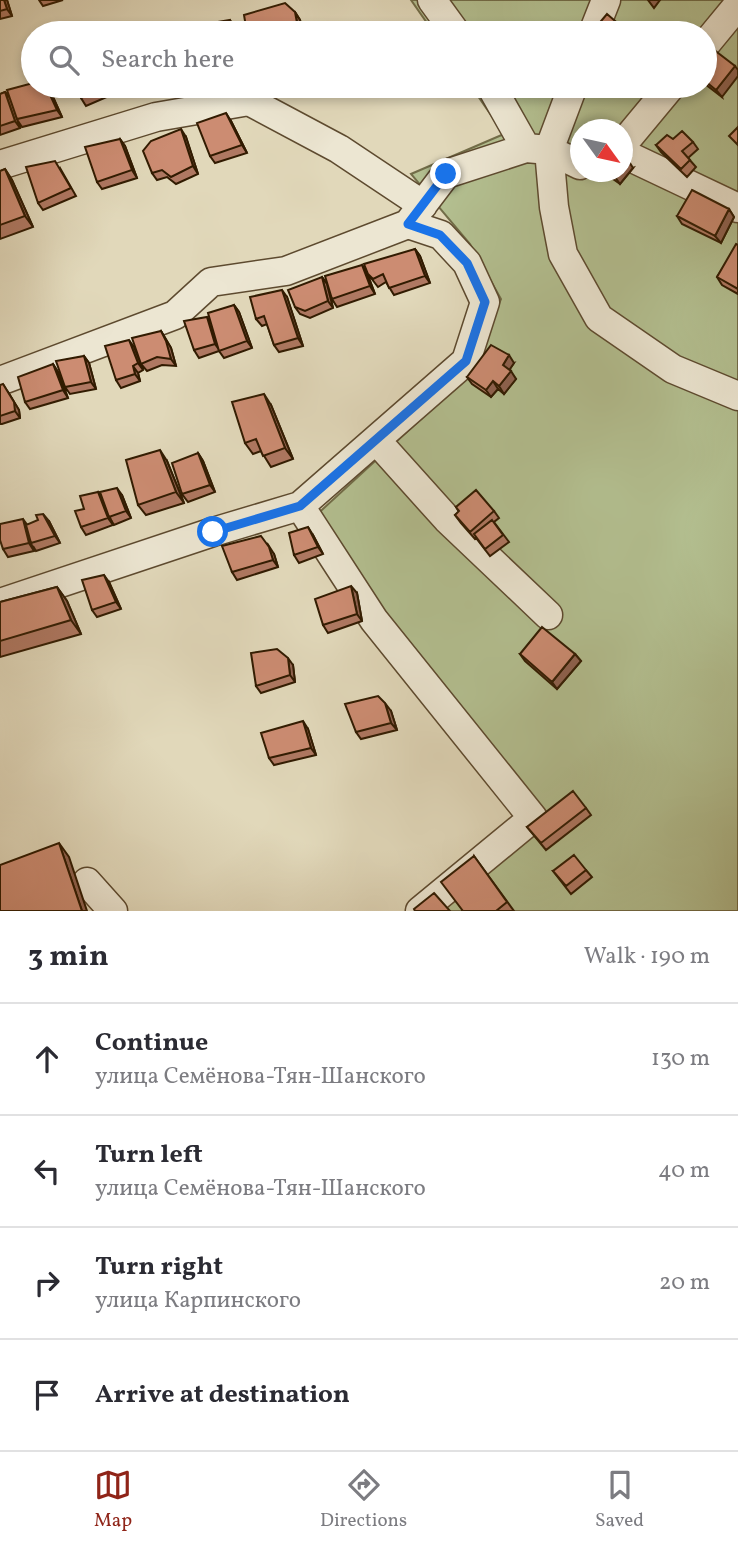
<!DOCTYPE html>
<meta charset="utf-8">
<style>
:root{--surface:#fff;--page:#f7f7f7;--text:#2b2b33;--muted:#7c7c81;--line:#e1e1e2;--accent:#8f2418}
body{margin:0;font-family:Vollkorn,serif;background:var(--page);color:var(--text)}
.compass{position:absolute;left:570px;top:119px;width:63px;height:63px;border-radius:50%;background:var(--surface);box-shadow:0 4px 10px #0003;rotate:123deg}
.stop{position:absolute;width:21px;height:21px;margin:-16px;border:5px solid #1a73e8;border-radius:50%;background:#fff}
.stop.end{background:#1a73e8;border-color:#fff;box-shadow:0 2px 7px #0008}
.list{margin:0;padding:0;list-style:none}
h2{display:flex;justify-content:space-between;align-items:center;height:91px;margin:0;padding:0 28px;font-size:30px}
h2 small{font-size:23px;font-weight:400;color:var(--muted)}
.list li{display:grid;grid-template-columns:46px 1fr auto;gap:21px;align-items:center;box-sizing:border-box;height:112px;padding:0 28px;border-top:2px solid var(--line)}
.list b{display:block;font-size:26px;white-space:nowrap}
.list p{margin:0;font-size:23px;white-space:nowrap;color:var(--muted)}
.list em{font-size:23px;font-style:normal;color:var(--muted)}
.icon{flex:none;width:38px;height:38px;fill:none;stroke:currentColor;stroke-width:2;stroke-linecap:round;stroke-linejoin:round}
.map{position:relative;flex:none;width:738px;height:911px;overflow:hidden}
.search{position:absolute;background:var(--surface);box-shadow:0 4px 10px #0003;left:21px;right:21px;top:21px;height:77px;display:flex;align-items:center;gap:18px;box-sizing:border-box;padding:0 24px;border-radius:38px;color:var(--muted);font-size:26px}
.sheet{height:539px;background:var(--surface)}
nav{display:flex;justify-content:space-around;align-items:center;box-sizing:border-box;height:98px;border-top:2px solid var(--line);background:var(--surface);font-size:19px;color:var(--muted)}
nav a{display:grid;justify-items:center;gap:4px}
nav .on{color:var(--accent)}
.map>svg:first-child{display:block}
</style>
<div class="map">
<svg width="738" height="911" viewBox="0 0 738 911">
<rect width="100%" height="100%" fill="#e1d8ba"/>
<filter id="stains"><feTurbulence type="fractalNoise" baseFrequency=".00286" numOctaves="4"/><feColorMatrix values="0 0 0 0 .2 0 0 0 0 .09 0 0 0 0 .02 0 0 0 .5 -.17"/></filter>
<radialGradient id="worn" r=".72"><stop offset=".6" stop-color="#630" stop-opacity="0"/><stop offset="1" stop-color="#630" stop-opacity=".3"/></radialGradient>
<path fill="#b3bf90" stroke="#726d48" stroke-width="2" fill-rule="evenodd" d="M411,0H738V911H426L532,834L300,530L470,374L501,299L470,244L411,174L504,134L471,86H705V33H434ZM580,130H622V172H580Z"/>
<g fill="none" stroke-linecap="round" stroke-linejoin="round">
<g stroke="#5d4a2f" stroke-width="31">
<path id="minor" d="M432,0L456,33
M593,33L606,0
M705,45L738,5
M491,86L526,148
M573,86L549,150L554,207L563,254L599,318L673,369L738,396
M622,145L671,86
M622,153L738,208
M0,165L156,117L249,101L339,149L423,205
M0,381L175,315L211,282L286,271L408,224L446,174L526,148L549,150L580,165
M376,440L447,519L548,615
M300,506L374,620L533,818L420,911
M0,603L213,532L300,506L466,361L485,302L467,263L441,235L408,224
M87,882L113,911"/>
</g>
<use href="#minor" stroke="#ece6d2" stroke-width="28"/>
</g>
<path fill="#af7862" stroke="#311b01" stroke-width="2" d="M0,0H7L12,16L0,19Z
M39,0H63L43,6Z
M295,12L300,20L303,33H251L246,27Z
M705,51L722,97L705,84Z
M77,86H118L116,93L86,106L81,98Z
M135,86H151L139,90Z
M49,88L62,117L22,127L18,121L20,128L0,135V94L5,92L10,98Z
M231,121L247,153L215,163L210,156Z
M186,137L198,174L176,184L167,177L157,180L152,173Z
M120,139L125,146L137,178L102,189L97,182Z
M693,142L698,149L688,158L696,167L687,177L661,152L656,145Z
M60,168L76,196L43,210L38,203Z
M633,168L620,184L603,172H622Z
M5,169L12,180L33,227L0,239V171Z
M729,209L734,217L721,243L682,224L677,216Z
M738,245V294L722,285L717,277Z
M415,249L420,256L430,283L394,295L386,282L378,287L368,274Z
M362,265L367,273L375,294L337,307L332,299Z
M322,277L327,284L333,308L310,318L300,314L295,307Z
M287,297L303,346L279,352L274,345L267,324L262,326L256,319Z
M234,305L239,312L252,348L224,358L219,351L199,358L194,350L211,322Z
M161,331L171,348L176,366L162,365L147,371L141,364Z
M134,347L143,370L138,373L140,381L121,388L116,380Z
M84,356L89,363L96,389L70,394L65,387Z
M514,363L509,370L516,379L504,394L498,389L491,397L472,384L467,377Z
M53,364L58,372L68,398L30,409L25,402Z
M0,385L8,392L19,410L20,418L2,424H0Z
M271,405L293,459L271,467L261,451L253,454L245,443Z
M198,453L203,461L215,492L188,502L182,494Z
M167,461L184,503L146,515L138,505Z
M98,492L102,498L122,495L131,518L114,525L111,520L113,525L86,535L81,527L84,509Z
M456,507L494,511L499,518L494,522L509,542L490,556L476,538L475,539L461,523L455,515L459,512Z
M49,521L60,543L36,551L33,546L34,551L8,557L3,549L27,525Z
M313,535L323,554L299,563L294,555Z
M274,554L278,567L237,580L232,572Z
M109,582L121,609L97,617L92,610Z
M57,587L67,601L81,634L0,657V602Z
M357,593L362,621L328,633L323,625Z
M520,654H575L581,661L557,689L525,661Z
M293,665L295,682L261,693L256,686Z
M391,711L397,730L361,739L356,732Z
M308,729L316,755L274,765L269,758Z
M586,808L591,815L546,850L527,827Z
M474,856L514,911H462Z
M586,870L592,877L571,894L553,871Z"/>
<path fill="#8f6250" stroke="#311b01" stroke-width="2" d="M4,0H7L12,16L7,9Z
M648,0H660L654,8Z
M295,12L300,20L303,33L298,28Z
M230,20L235,27L236,33H233Z
M735,66L738,70V76L722,97L716,90Z
M46,86L49,88L62,117L57,110Z
M111,86H118L116,93Z
M5,92L11,99L20,128L15,121Z
M226,113L231,121L247,153L242,145Z
M181,129L186,137L198,174L193,166Z
M120,139L125,146L137,178L132,170Z
M628,160L633,168L620,184L615,177L619,172H622V167Z
M5,169L12,180L33,227L25,216Z
M729,209L734,217L721,243L715,236Z
M415,249L420,256L430,283L425,276Z
M362,265L367,273L375,294L370,286Z
M322,277L327,284L333,308L328,301Z
M282,290L287,297L303,346L298,338Z
M234,305L239,312L252,348L247,341Z
M207,317L212,324L220,351L215,344Z
M161,331L171,348L176,366L171,359Z
M129,340L134,347L143,370L138,363Z
M509,355L514,363L508,372L503,365Z
M84,356L89,363L96,389L91,382Z
M53,364L58,372L68,398L63,390Z
M133,366L138,373L140,381L135,374Z
M511,371L516,379L504,394L499,386Z
M493,381L498,389L491,397L486,390Z
M3,384L19,410L20,418L15,411Z
M264,394L271,405L293,459L285,448Z
M160,450L167,461L184,503L176,492Z
M198,453L203,461L215,492L210,485Z
M117,488L122,495L131,518L126,511Z
M98,492L103,499L113,525L108,518Z
M43,514L49,521L60,543L55,536Z
M23,519L28,526L31,543L34,551L29,543Z
M308,527L313,535L323,554L318,547Z
M267,543L274,554L278,567L273,560Z
M104,575L109,582L121,609L116,602Z
M351,586L357,593L362,621L357,614Z
M57,587L67,601L81,634L71,620Z
M575,654L581,661L557,689L552,682Z
M288,658L293,665L295,682L290,675Z
M385,703L391,711L397,730L391,723Z
M303,721L308,729L316,755L311,748Z
M59,843L69,857L87,911H82Z"/>
<path fill="#cc8c72" stroke="#311b01" stroke-width="2" d="M0,0H4L7,9L0,11Z
M285,3L295,12L298,28L284,33H259L258,30L252,32L246,27L244,15Z
M607,14L629,33H591Z
M230,20L233,33H189L188,31L212,23Z
M709,46L735,66L716,90L705,81V51Z
M33,83V86H46L57,110L17,119L7,90Z
M77,86H111L81,98Z
M5,92L15,121L0,126V94Z
M226,113L242,145L210,156L197,123Z
M738,127V145L729,136Z
M181,129L193,166L171,177L162,170L152,173L143,151L151,141Z
M682,131L693,142L682,151L690,160L681,169L656,145L667,135L673,139Z
M120,139L132,170L97,182L85,147Z
M622,157L628,160L622,167Z
M55,161L71,188L38,203L26,167Z
M5,169L25,216L0,225V171Z
M608,172H619L615,177Z
M692,190L729,209L715,236L677,216Z
M736,244L738,245V289L717,277Z
M415,249L425,276L389,288L383,274L373,279L368,274L364,264Z
M362,265L370,286L332,299L325,276Z
M322,277L328,301L305,311L295,307L288,290Z
M282,290L298,338L274,345L264,316L256,319L250,297Z
M234,305L247,341L219,351L208,313Z
M207,317L215,344L194,350L184,321Z
M161,331L166,341L171,359L157,357L141,364L132,338Z
M129,340L138,363L133,366L135,374L116,380L105,346Z
M491,345L509,355L503,365L511,371L499,386L493,381L486,390L467,377Z
M84,356L91,382L65,387L56,361Z
M53,364L63,390L25,402L18,377Z
M3,384L14,402L15,411L0,416V385Z
M264,394L285,448L263,456L256,439L245,443L232,402Z
M160,450L176,492L138,505L126,460Z
M198,453L210,485L182,494L172,463Z
M117,488L126,511L109,517L100,492Z
M476,490L494,511L470,532L455,515L459,511L456,507Z
M98,492L108,518L81,527L75,511L84,509L80,496Z
M43,514L55,536L31,543L26,525L38,520L36,515Z
M23,519L29,543L3,549L0,540V524Z
M492,520L503,535L485,549L474,534Z
M308,527L318,547L294,555L289,533Z
M261,536L269,547L273,560L232,572L222,546Z
M104,575L116,602L92,610L82,580Z
M351,586L357,614L323,625L315,599Z
M57,587L71,620L0,641V602Z
M542,627L575,654L552,682L520,654Z
M277,649L288,658L290,675L256,686L251,653Z
M378,696L385,703L391,723L356,732L345,704Z
M303,721L311,748L269,758L261,733Z
M573,791L586,808L541,843L527,827Z
M59,843L82,911H0V865Z
M574,855L586,870L566,886L553,871Z
M474,856L507,902L496,911H463L441,882Z
M434,893L450,911H415L414,909Z"/>
<g fill="none" stroke-linecap="round" stroke-linejoin="round">
<path stroke="#1a73e8" stroke-width="9" d="M213,532L300,506L466,361L485,302L467,263L440,235L408,224L446,174"/>
</g>
<rect width="100%" height="100%" filter="url(#stains)"/>
<rect width="100%" height="100%" fill="url(#worn)"/>
</svg>
<svg class="compass" viewBox="-18 -18 36 36"><path d="M0-13l5 13h-10z" fill="#e53935"/><path d="M0 13l5-13h-10z" fill="#7c7c81"/></svg>
<div class="stop" style="left:213px;top:532px"></div>
<div class="stop end" style="left:446px;top:174px"></div>
<div class="search"><svg class="icon" aria-label="search" viewBox="0 0 24 24"><circle cx="10" cy="10" r="6"/><path d="M15 15l6 6"/></svg>Search here</div>
</div>
<section class="sheet">
<h2>3 min<small>Walk · 190 m</small></h2>
<ul class="list">
<li><svg class="icon" aria-label="ahead" viewBox="0 0 24 24"><path d="M12 20V5M6 11l6-6 6 6"/></svg><div><b>Continue</b><p>улица Семёнова-Тян-Шанского</p></div><em>130 m</em></li>
<li><svg class="icon" aria-label="left" viewBox="0 0 24 24"><path d="M17 20v-9H6M10 6l-5 5 5 5"/></svg><div><b>Turn left</b><p>улица Семёнова-Тян-Шанского</p></div><em>40 m</em></li>
<li><svg class="icon" aria-label="right" viewBox="0 0 24 24"><path d="M7 20v-9h11M14 6l5 5-5 5"/></svg><div><b>Turn right</b><p>улица Карпинского</p></div><em>20 m</em></li>
<li><svg class="icon" aria-label="arrive" viewBox="0 0 24 24"><path d="M6 21V4h12l-3 4 3 4H6"/></svg><div><b>Arrive at destination</b></div></li>
</ul>
</section>
<nav>
<a class="on"><svg class="icon" aria-label="map" viewBox="0 0 24 24"><path d="M3 6l6-2 6 2 6-2v14l-6 2-6-2-6 2zM9 4v14M15 6v14"/></svg>Map</a>
<a><svg class="icon" aria-label="directions" viewBox="0 0 24 24"><path d="M12 3l9 9-9 9-9-9zM9 14v-3h6M13 9l2 2-2 2"/></svg>Directions</a>
<a><svg class="icon" aria-label="saved" viewBox="0 0 24 24"><path d="M7 4h10v16l-5-4-5 4z"/></svg>Saved</a>
</nav>
